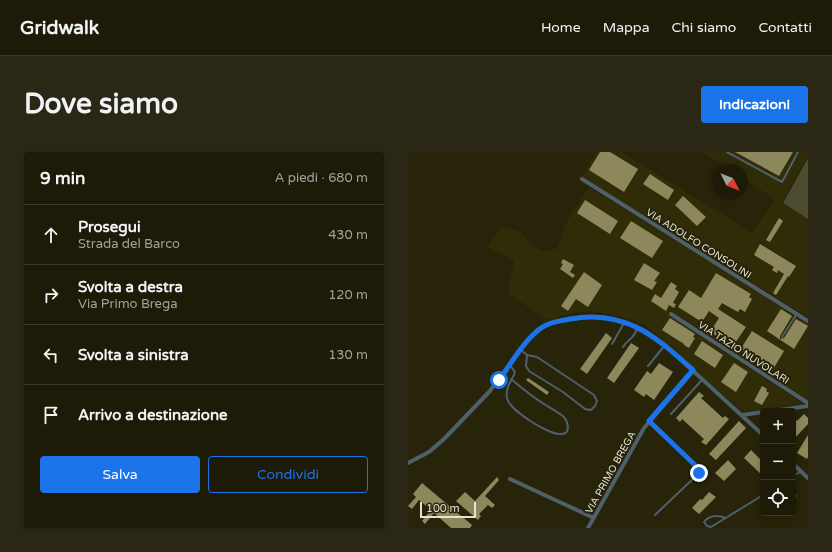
<!DOCTYPE html>
<html lang="it">
<meta charset="utf-8">
<style>
:root{--surface:#1d1b07;--page:#2a2815;--text:#f1f3f6;--muted:#a0a19b;--line:#3b3928;--accent:#1a73e8}
body{margin:0;font-family:"Varela Round",sans-serif;background:var(--page);color:var(--text)}
.controls{position:absolute;right:12px;bottom:12px;display:grid;overflow:hidden;border-radius:4px;box-shadow:0 2px 6px #0003}
.controls button{width:36px;height:36px;display:grid;place-items:center;padding:0;border:0;border-bottom:1px solid var(--line);background:var(--surface);color:var(--text);font:20px sans-serif}
.compass{position:absolute;left:304px;top:12px;width:36px;height:36px;border-radius:50%;background:var(--surface);box-shadow:0 2px 6px #0003;rotate:132deg}
.scale{position:absolute;left:12px;bottom:10px;width:56px;box-sizing:border-box;padding-left:4px;border:2px solid #e4e3d3;border-top:0;font-size:11px;line-height:14px;white-space:nowrap;color:#e4e3d3;-webkit-text-stroke:3px #272409;paint-order:stroke}
.stop{position:absolute;width:12px;height:12px;margin:-9px;border:3px solid #1a73e8;border-radius:50%;background:#fff}
.stop.end{background:#1a73e8;border-color:#fff;box-shadow:0 1px 4px #0008}
.list{margin:0;padding:0;list-style:none}
h2{display:flex;justify-content:space-between;align-items:center;height:52px;margin:0;padding:0 16px;font-size:17px}
h2 small{font-size:13px;font-weight:400;color:var(--muted)}
.list li{display:grid;grid-template-columns:26px 1fr auto;gap:12px;align-items:center;box-sizing:border-box;height:60px;padding:0 16px;border-top:1px solid var(--line)}
.list b{display:block;font-size:15px;white-space:nowrap}
.list p{margin:0;font-size:13px;white-space:nowrap;color:var(--muted)}
.list em{font-size:13px;font-style:normal;color:var(--muted)}
.actions{display:flex;gap:8px;padding:12px 16px}
.actions a{flex:1;padding:9px 0;border:1px solid var(--accent);border-radius:4px;text-align:center;font-size:14px;color:var(--accent)}
.actions .main{background:var(--accent);color:#fff}
.icon{flex:none;width:22px;height:22px;fill:none;stroke:currentColor;stroke-width:2;stroke-linecap:round;stroke-linejoin:round}
.map{position:relative;flex:none;width:400px;height:376px;overflow:hidden;border-radius:4px}
header{display:flex;align-items:center;gap:24px;box-sizing:border-box;height:56px;padding:0 20px;background:var(--surface);border-bottom:1px solid var(--line)}
header strong{font-size:19px}
nav{display:flex;gap:22px;margin-inline-start:auto;font-size:14px}
.intro{display:flex;align-items:center;justify-content:space-between;box-sizing:border-box;height:96px;padding:0 24px}
h1{margin:0;font-size:28px}
.button{padding:10px 18px;border-radius:4px;background:var(--accent);color:#fff;font-size:14px;font-weight:700}
main{display:flex;gap:24px;padding:0 24px}
aside{flex:1;background:var(--surface);border-radius:4px;box-shadow:0 2px 6px #0003}
.map>svg:first-child{display:block}
</style>
<header>
<strong>Gridwalk</strong>
<nav><a>Home</a><a>Mappa</a><a>Chi siamo</a><a>Contatti</a></nav>
</header>
<div class="intro"><h1>Dove siamo</h1><a class="button">Indicazioni</a></div>
<main>
<aside>
<h2>9 min<small>A piedi · 680 m</small></h2>
<ul class="list">
<li><svg class="icon" aria-label="ahead" viewBox="0 0 24 24"><path d="M12 20V5M6 11l6-6 6 6"/></svg><div><b>Prosegui</b><p>Strada del Barco</p></div><em>430 m</em></li>
<li><svg class="icon" aria-label="right" viewBox="0 0 24 24"><path d="M7 20v-9h11M14 6l5 5-5 5"/></svg><div><b>Svolta a destra</b><p>Via Primo Brega</p></div><em>120 m</em></li>
<li><svg class="icon" aria-label="left" viewBox="0 0 24 24"><path d="M17 20v-9H6M10 6l-5 5 5 5"/></svg><div><b>Svolta a sinistra</b></div><em>130 m</em></li>
<li><svg class="icon" aria-label="arrive" viewBox="0 0 24 24"><path d="M6 21V4h12l-3 4 3 4H6"/></svg><div><b>Arrivo a destinazione</b></div></li>
</ul>
<div class="actions"><a class="main">Salva</a><a>Condividi</a></div>
</aside>
<div class="map">
<svg width="400" height="376" viewBox="0 0 400 376">
<rect width="100%" height="100%" fill="#272409"/>
<path fill="#302c08" d="M188,0H214L344,81L367,47L334,26V18H322L294,0H400V3L374,51L400,67V165L174,25Z
M181,35L400,171V248L264,159L261,163L396,252L335,260L239,174L221,167L185,159L169,160L139,168L100,141L106,108L80,95L94,74L112,80L123,93L135,99L149,97L158,71Z"/>
<path fill="#4d4b30" d="M400,6V67L375,51Z"/>
<path fill="#8c885c" d="M192,0H202L230,17L216,40L181,18Z
M327,0H385L371,24Z
M242,22L266,38L260,48L235,32Z
M275,44L298,65L289,74L267,53Z
M177,48L210,69L202,82L169,61Z
M371,66L375,69L362,90L358,88Z
M223,69L255,89L244,106L212,86Z
M352,92L388,114L381,125L380,124L368,143L365,141L376,122L370,118L369,121L364,118L366,115L346,103Z
M155,107L166,113L162,120L167,123L165,126L152,117L155,112L153,111Z
M236,111L252,121L246,129L249,130L244,138L226,128Z
M176,120L194,133L180,155L168,147L160,159L153,154Z
M308,121L343,142L341,145L344,147L337,160L332,157L330,160L314,151L310,157L338,175L325,194L302,180L311,166L301,159L294,170L270,155L281,138L293,146Z
M263,130L269,134L267,137L271,140L265,151L268,152L266,156L261,153L258,159L243,149L247,142L253,146Z
M373,157L384,164L372,184V187L376,186L388,167L400,174L386,197L359,179Z
M262,166L287,182L285,185L287,186L281,196L276,193V192L254,178Z
M344,179L376,199L364,219L332,198Z
M198,181L204,186L179,222L172,217Z
M294,189L315,203L307,216L286,202Z
M223,191L231,196L206,231L199,226Z
M251,211L265,220L246,248L238,242L236,245L226,238L239,219L243,222Z
M326,211L340,220L328,240L313,230Z
M120,226L141,240L139,243L118,228Z
M354,234L359,237L358,239L361,241L354,253L346,249Z
M291,240L296,244L293,246L315,266L317,264L321,267L298,293L293,290L296,287L274,267L272,270L268,266Z
M396,262L400,266V272L385,288V265L389,269Z
M331,269L338,276L308,308L301,302Z
M400,283V305L399,307L389,301Z
M343,298L355,310V324L336,306Z
M320,308L328,317L316,329L307,321Z
M89,325L91,328L77,344L87,353L84,356L80,353L71,362L73,364L70,368L48,349L57,340L67,349Z
M14,331L64,373L62,376H43L26,361L17,372L14,369L23,358L11,348L4,357L0,354L8,345L5,342Z
M301,340L308,345L291,362L284,356L292,347L294,348Z"/>
<g fill="none" stroke-linecap="round" stroke-linejoin="round">
<path stroke="#4f606b" stroke-width="2" d="M319,0L374,30L390,0
M374,185L388,163
M204,192L216,171
M215,195C220,186 226,188 229,176
M113,198L119,203L118,214L121,219L155,240L177,257L183,258L187,254L189,249L186,243L129,205L119,203
M102,213L107,220C104,229 97,235 99,246C101,258 142,284 154,282C163,281 160,270 156,265C149,259 140,255 133,250C122,243 113,235 103,227
M240,214L257,193
M263,262L294,228
M241,270L289,315L291,319L289,323L247,363
M385,324L392,320
M385,341L388,344
M318,366C310,363 301,363 296,370L299,374L303,375L355,343"/>
<path stroke="#4f606b" stroke-width="4" d="M174,27L400,169
M263,162L400,251
M364,259L400,254
M334,263L355,260
M0,311L21,300L36,287L81,240L120,188L131,177L145,170L176,165H193L211,169L229,175L237,179L257,193L355,283
M385,312L400,326
M102,327L186,366
M180,376L236,276L285,219"/>
</g>
<g fill="none" stroke-linecap="round" stroke-linejoin="round">
<path stroke="#1a73e8" stroke-width="5" d="M91,228C103,212 116,188 133,176C141,170 152,169 162,167C217,157 247,184 285,218L241,269L289,315L292,319L291,321"/>
</g>
<g text-anchor="middle" stroke-width="4" stroke-linejoin="round" paint-order="stroke">
<g font-size="10" fill="#e4e3d3" stroke="#272409">
<text transform="translate(291 91) rotate(32)" y="4">VIA ADOLFO CONSOLINI</text>
<text transform="translate(336 200) rotate(33)" y="4">VIA TAZIO NUVOLARI</text>
<text transform="translate(202 320) rotate(-61)" y="4">VIA PRIMO BREGA</text>
</g>
</g>
</svg>
<div class="controls">
<button>+</button>
<button>−</button>
<button><svg class="icon" aria-label="locate" viewBox="0 0 24 24"><circle cx="12" cy="12" r="6"/><path d="M12 2v4M12 18v4M2 12h4M18 12h4"/></svg></button>
</div>
<svg class="compass" viewBox="-18 -18 36 36"><path d="M0-13l5 13h-10z" fill="#e53935"/><path d="M0 13l5-13h-10z" fill="#a0a19b"/></svg>
<div class="scale">100 m</div>
<div class="stop" style="left:91px;top:228px"></div>
<div class="stop end" style="left:291px;top:321px"></div>
</div>
</main>
